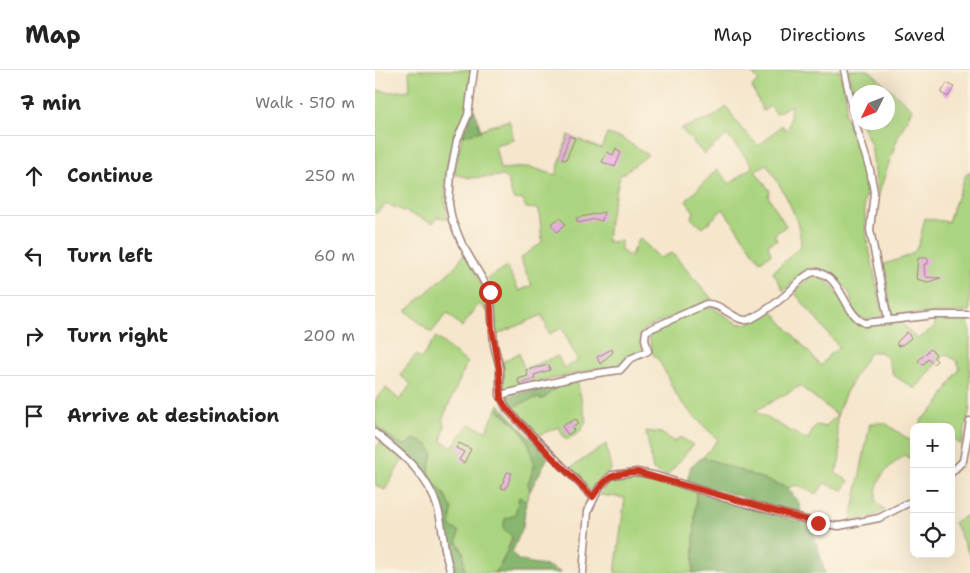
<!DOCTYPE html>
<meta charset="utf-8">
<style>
:root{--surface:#fff;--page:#f2f2f2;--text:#222;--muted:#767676;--line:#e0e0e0}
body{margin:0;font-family:"Shantell Sans",sans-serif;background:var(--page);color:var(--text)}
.controls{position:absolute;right:15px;bottom:15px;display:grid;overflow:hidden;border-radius:10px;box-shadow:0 5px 20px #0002}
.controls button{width:45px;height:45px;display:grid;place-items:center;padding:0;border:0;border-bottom:1px solid var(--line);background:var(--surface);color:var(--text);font:25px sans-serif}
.compass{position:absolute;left:475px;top:15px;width:45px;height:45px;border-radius:50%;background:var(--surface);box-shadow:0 5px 20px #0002;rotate:227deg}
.stop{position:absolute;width:15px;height:15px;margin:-11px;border:4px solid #c8321e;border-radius:50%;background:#fff}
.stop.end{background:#c8321e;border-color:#fff;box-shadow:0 1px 5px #0008}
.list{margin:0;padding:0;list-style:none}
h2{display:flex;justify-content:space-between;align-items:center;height:65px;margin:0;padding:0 20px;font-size:21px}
h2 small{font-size:16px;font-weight:400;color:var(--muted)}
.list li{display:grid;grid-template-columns:32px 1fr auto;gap:15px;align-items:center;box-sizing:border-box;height:80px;padding:0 20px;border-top:1px solid var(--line)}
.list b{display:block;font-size:19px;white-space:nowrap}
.list em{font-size:16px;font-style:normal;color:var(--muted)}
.icon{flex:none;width:28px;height:28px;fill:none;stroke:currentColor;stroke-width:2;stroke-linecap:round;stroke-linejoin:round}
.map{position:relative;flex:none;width:595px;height:503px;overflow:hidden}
header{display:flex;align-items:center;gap:30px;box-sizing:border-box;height:70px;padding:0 25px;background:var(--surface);border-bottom:1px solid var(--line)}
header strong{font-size:24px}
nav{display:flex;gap:28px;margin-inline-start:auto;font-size:18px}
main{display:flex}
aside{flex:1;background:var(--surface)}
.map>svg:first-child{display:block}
</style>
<header>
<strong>Map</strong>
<nav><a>Map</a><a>Directions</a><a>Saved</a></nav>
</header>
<main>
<aside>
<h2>7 min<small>Walk · 510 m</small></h2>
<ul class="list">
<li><svg class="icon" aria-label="ahead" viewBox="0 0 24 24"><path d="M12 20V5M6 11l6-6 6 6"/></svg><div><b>Continue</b></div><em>250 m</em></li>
<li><svg class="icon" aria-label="left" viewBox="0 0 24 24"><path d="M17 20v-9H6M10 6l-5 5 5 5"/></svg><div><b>Turn left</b></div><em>60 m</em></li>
<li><svg class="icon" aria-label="right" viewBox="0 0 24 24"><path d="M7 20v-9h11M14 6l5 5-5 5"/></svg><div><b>Turn right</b></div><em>200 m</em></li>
<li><svg class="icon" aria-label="arrive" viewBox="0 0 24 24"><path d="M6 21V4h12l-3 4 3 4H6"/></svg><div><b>Arrive at destination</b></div></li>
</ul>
</aside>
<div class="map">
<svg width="595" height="503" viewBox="0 0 595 503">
<rect width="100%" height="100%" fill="#fcf5e5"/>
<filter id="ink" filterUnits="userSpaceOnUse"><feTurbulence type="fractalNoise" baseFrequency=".02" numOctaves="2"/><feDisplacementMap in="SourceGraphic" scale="10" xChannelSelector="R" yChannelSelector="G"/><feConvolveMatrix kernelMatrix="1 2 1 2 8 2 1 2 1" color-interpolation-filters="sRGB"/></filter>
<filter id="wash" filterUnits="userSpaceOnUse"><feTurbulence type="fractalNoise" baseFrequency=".0096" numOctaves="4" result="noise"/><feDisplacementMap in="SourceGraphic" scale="20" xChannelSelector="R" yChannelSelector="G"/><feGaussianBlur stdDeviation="1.12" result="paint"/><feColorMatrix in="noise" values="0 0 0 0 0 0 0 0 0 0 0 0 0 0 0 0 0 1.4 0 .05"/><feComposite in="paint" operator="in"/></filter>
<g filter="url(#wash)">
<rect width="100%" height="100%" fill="#f5e6cc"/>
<path fill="#aad47f" stroke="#7a7a55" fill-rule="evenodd" d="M34,0H96L92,45L79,69L70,111L72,149L63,147L58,153L12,134L0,144V20L14,22L35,20Z
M374,0H464L472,29L470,44L493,112L489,133L492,168L508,246C501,248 493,251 486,248C476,243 478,229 473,221C470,216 464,211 459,207C439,187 425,206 409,221L398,202L426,176C425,145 407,120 392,94L380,101L395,121L393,126L411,156L399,165L402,170L393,174L396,185L385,191L348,139L328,158L316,148L319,142L311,131L342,99L355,114L378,96L352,65L329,84L306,59L338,47L352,37L366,58L384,76L407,55L411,60L414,57L416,35L401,44L396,36L388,41L377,17L384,11Z
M473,0H494L537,39L523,67L503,125L496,75L486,53L512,52V22H482V40Z
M134,50L139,70L120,75L125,99L155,97L181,105L193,65L226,79L232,64L247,68L273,85L245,106L234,150L232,172L246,171V180L255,187L264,168L285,188L297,183L337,229L269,259L267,266L270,280L245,297L218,299L129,321L127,292L144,283L149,299L183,286L188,298L203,291L187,258L174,264L167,245L121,265L119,222L113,208L132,197L144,221L157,215L145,189L167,172L164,139L151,138L148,130L138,129L133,111L128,106L95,108L79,104L87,66Z
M595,101V242L517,245L509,194C546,183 541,184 550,148L573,152L590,106Z
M89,184C102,204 112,218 113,242L104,234L87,257L72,243L56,263L31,241L79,198Z
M437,206C466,209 465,246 490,256L525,251L542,269L560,257L559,249L590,247L595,258V338L586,375L576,367V357H545L547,349L562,336L585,298L581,290L569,284L540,319L518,305L513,289L506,282H496C486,293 464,332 462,347C460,368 471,383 460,403L474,411L468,420L449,413L442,424L421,415L413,418L328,387L343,370C331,358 318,346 307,333C295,318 290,294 276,282L277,278L274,269L277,262L324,239L337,237C369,258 363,260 397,241L446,296L453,286L464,277L419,222ZM425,316L462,345L450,357L441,355L432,370L380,341Z
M61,267L92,293L67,350L70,355L66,371L77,377L94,354L111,361L122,339C133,348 147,358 153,372C157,379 156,387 160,395L153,413L155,421L151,431L144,427C138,454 138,481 119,503H90L88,482L75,456L70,425L58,412L54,401L58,382C42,379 6,371 0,353C0,346 0,337 0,330L11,318L25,330L36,314L25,305L41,285L46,289Z
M202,310L211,351L205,362L191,370L183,357L162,366L137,337L160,328L168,329L185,314Z
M495,353H510L536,371L539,369V387L536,389L530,385C511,399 500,406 501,432L510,440L497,447L476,451Z
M271,361L286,363L299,372L305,367L318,375L292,406L278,400Z
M5,373L28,389L10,420L0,415V379Z
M231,374L236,400L225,409L216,421L194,399Z
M241,407C269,406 294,414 321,422L318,503H240L250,428L224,425L232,414Z
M595,444V486L579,452Z"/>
<path fill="#87b66e" stroke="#686a4c" d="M99,39L106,61L87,66Z
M185,314L168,329L160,328L137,337L131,327Z
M124,334L173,387L155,421L153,413L160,395C156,387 157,379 153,372C147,358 133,348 122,339Z
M0,352L4,359L29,376L39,369L52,374L58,383L54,401L58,412L70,425L77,439L75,456L84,462L82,473L88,482L90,503H80C71,482 74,460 67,439C56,403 28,381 0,358Z
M328,387L413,418L424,433L426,444L312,411L316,396Z
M321,422L436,455L450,503H318Z
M144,427L151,431L148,457L137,482L143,490L175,497L187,503H119L127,493L138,468L128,458L130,449L140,445Z"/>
<g id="blocks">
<path fill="#e5a5de" d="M572,13L579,17L573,27L566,23Z
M194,66L200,68L191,90L187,89Z
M241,78L246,83L240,97L227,92L232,82L238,85Z
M229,142L227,151L220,149L203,153L201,148Z
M185,148L190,154L182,162L176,154Z
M543,188H553V194H549L550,207L566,208L553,212L541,209Z
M532,262L536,268L527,275L522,276V272Z
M237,279L238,282L225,294L222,287Z
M555,279L561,284L559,287L562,291L558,294L553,289L548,295L543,291Z
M174,295L175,300L159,305L160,309L144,314L143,309L153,306L151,300Z
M201,349L204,353L197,358L199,360L193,365L187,356Z
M84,373L96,379L89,393L84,390L89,382L81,378Z
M132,402L137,403L131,419L126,418Z"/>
</g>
</g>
<g filter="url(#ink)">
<use href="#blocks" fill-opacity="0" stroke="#a0827c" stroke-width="1"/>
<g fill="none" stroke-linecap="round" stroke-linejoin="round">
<g stroke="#a0827c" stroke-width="9">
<path id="minor" d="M99,0L93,45L82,70L76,101L74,134L77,150L87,174L115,222L119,275L125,298V325L132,339L148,356L218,427
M469,0L482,59L495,100L499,122L495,160L513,249
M125,325L209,305L245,300L255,289L273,281L270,269L271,261L331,234C347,232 362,255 376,249C389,242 403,232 414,222C420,216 426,208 434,204C437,202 441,201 445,203C468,210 469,244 490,253L560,245H595
M0,363C27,384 53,404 63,439C69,460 68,482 76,503
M576,403L588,391L595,351
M208,503L213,441L225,416L237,405L262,402L282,406L347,427L443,453L464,456L504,448L539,430"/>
</g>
<path stroke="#a0827c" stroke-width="1" stroke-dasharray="1 4" stroke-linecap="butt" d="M591,396L595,403"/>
<use href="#minor" stroke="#fff" stroke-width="6"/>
</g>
</g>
<g fill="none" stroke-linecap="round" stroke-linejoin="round" filter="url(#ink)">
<path stroke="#c8321e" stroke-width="6" d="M115,222L117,259L124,298L126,329L132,339L177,387L218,427C231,406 238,403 262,402L443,453"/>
</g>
</svg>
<div class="controls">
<button>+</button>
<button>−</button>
<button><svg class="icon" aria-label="locate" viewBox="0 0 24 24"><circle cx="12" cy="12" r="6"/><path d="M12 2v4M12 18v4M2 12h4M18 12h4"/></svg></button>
</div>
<svg class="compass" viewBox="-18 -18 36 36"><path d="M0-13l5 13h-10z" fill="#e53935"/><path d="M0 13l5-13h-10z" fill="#767676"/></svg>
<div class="stop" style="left:115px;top:222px"></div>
<div class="stop end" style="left:443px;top:453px"></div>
</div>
</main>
